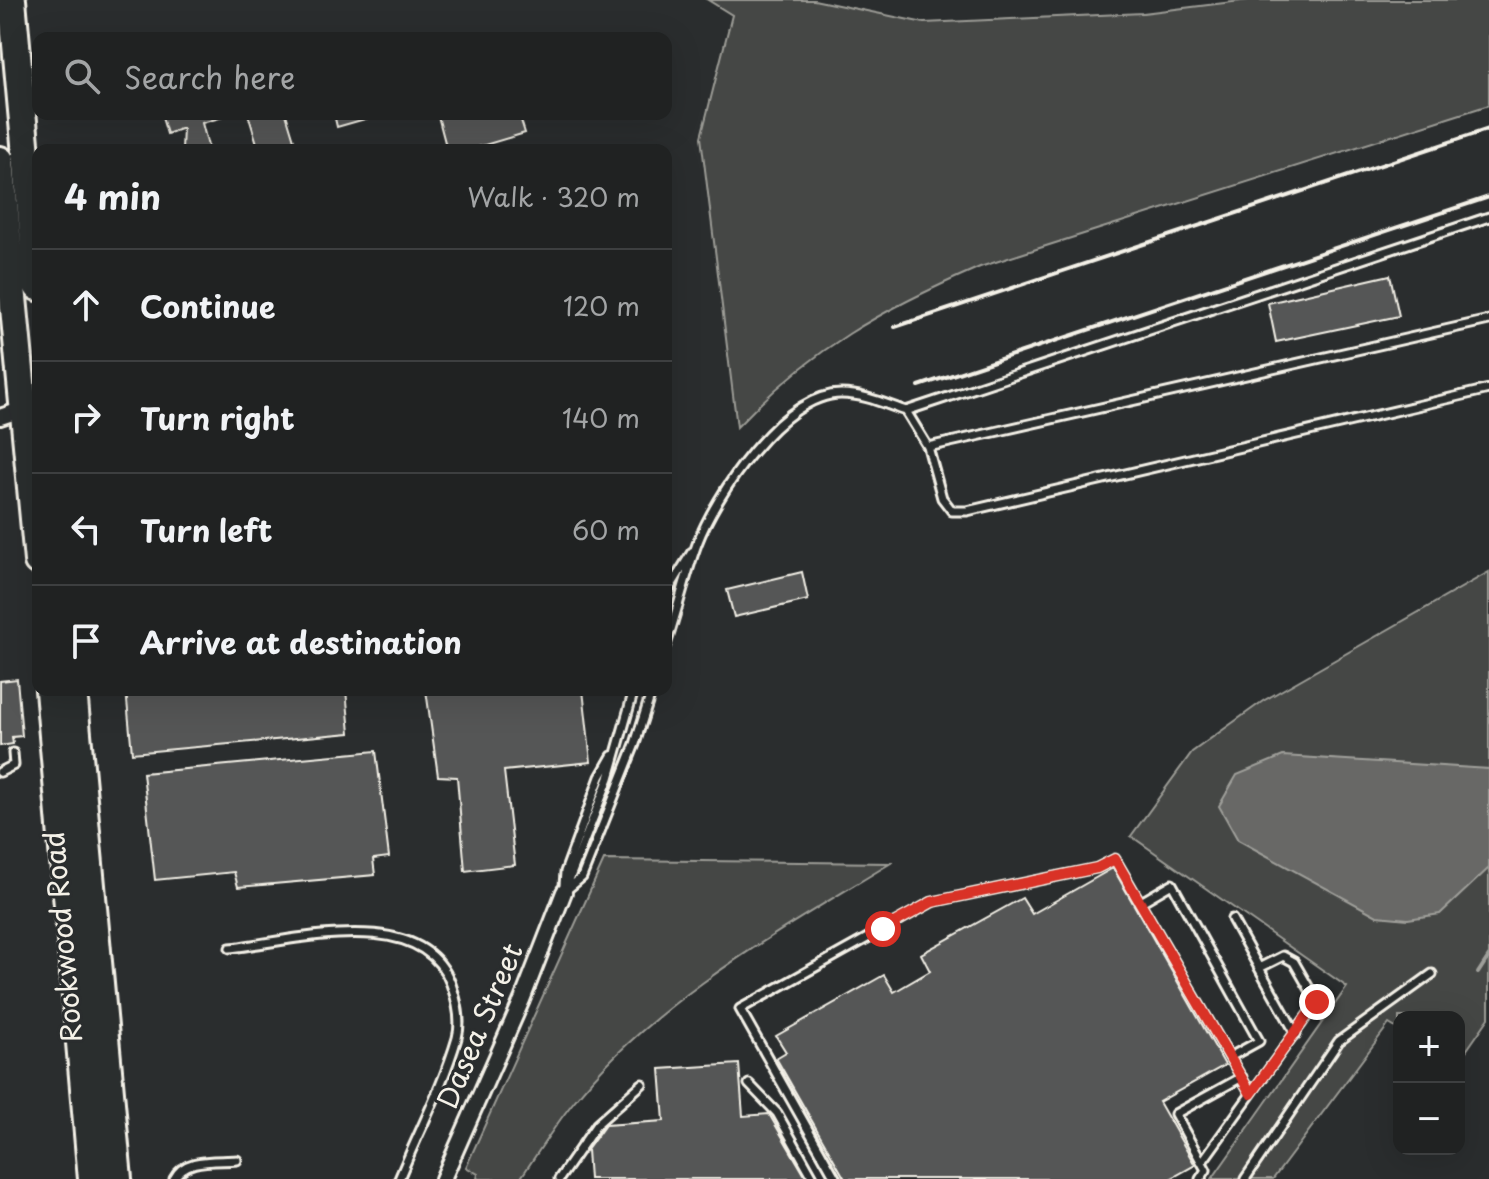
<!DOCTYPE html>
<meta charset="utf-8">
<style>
:root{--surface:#202222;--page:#282a2a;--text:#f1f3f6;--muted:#a2a4a5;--line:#3d3f40}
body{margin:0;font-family:"Playpen Sans",sans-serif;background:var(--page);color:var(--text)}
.controls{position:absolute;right:24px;bottom:24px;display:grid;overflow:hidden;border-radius:16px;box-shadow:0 8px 32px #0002}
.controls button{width:72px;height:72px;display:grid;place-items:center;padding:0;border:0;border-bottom:2px solid var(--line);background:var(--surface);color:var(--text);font:40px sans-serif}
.stop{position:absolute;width:24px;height:24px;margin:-18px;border:6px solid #d93025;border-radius:50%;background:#fff}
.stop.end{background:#d93025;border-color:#fff;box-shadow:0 2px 8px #0008}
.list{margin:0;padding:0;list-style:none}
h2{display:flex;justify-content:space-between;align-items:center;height:104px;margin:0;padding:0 32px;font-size:34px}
h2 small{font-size:26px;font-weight:400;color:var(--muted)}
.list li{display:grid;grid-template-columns:52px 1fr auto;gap:24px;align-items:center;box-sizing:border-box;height:112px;padding:0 32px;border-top:2px solid var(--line)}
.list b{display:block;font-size:30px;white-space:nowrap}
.list em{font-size:26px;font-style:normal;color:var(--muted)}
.icon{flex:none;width:44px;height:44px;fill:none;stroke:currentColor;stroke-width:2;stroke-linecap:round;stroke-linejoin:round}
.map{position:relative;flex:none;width:1489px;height:1179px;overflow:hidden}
.search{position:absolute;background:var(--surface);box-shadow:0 8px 32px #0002;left:32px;top:32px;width:640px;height:88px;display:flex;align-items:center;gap:20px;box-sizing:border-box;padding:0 28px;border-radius:16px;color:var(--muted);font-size:30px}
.panel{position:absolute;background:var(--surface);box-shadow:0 8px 32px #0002;left:32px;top:144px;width:640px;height:552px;border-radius:16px}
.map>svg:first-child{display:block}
</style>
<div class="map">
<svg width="1489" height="1179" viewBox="0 0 1489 1179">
<rect width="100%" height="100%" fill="#2a2d2e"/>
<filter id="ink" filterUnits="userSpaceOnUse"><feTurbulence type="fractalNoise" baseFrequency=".0125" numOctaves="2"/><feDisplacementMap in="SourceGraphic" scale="16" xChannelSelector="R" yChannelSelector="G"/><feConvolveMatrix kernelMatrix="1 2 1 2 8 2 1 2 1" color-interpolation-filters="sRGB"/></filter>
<g filter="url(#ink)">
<path fill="#444645" stroke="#9c9c96" stroke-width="2" d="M708,0H814L924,23L1143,13L1249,0H1489V105L980,267C881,310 812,348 737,427L701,137L732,15Z
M1489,572V1018L1459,1061V1017H1399V1030L1389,1024L1273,1179H1212L1347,987L1131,836L1192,752L1263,701Z
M604,860L891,863C783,929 651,1002 572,1104C553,1128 537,1154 520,1179H477L478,1174L466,1167Z"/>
<path fill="#676866" stroke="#9f9f9a" stroke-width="2" d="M1283,756L1489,769V868L1440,914L1408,919L1377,916L1238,840L1219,806L1237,775Z"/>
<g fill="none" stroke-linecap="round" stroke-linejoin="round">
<path stroke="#9f9f9a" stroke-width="4" d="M1478,973L1489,956"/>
</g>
<path fill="#555756" stroke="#f4f1e8" stroke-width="2" d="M161,114H223V117L202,123L209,150H182L183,128L167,134Z
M248,114H286L297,150H259Z
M334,114H372V117L337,127Z
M446,114H519L525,133L468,150H447L438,116Z
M1390,275L1399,316L1276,342L1268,303Z
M802,572L808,600L734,617L727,590Z
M17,679L22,736L12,737L13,744L0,746V681Z
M126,690H346L350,733L132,753Z
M426,690H583L591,762L504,771L515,865L465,871L457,777L438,776Z
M376,751L389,857L373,859L375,875L238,887L234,872L155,880L143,773Z
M1113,868L1225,1065L1159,1102L1195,1165L1170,1179H845L776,1058L786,1052L776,1036L884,975L894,992L930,971L921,954L1022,898L1032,914Z
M739,1064L743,1116L769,1114L807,1179H589L587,1150L605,1125L664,1121L660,1069Z"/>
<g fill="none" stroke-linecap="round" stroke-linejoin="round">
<g stroke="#f4f1e8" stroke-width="13">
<path id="lane" d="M906,411L928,447L1489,320
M928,447L942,498L952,511H967L1489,389
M666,594L692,552
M666,645C677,612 685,577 697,544C715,496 782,394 841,394C864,394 885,404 906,411L1489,217
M0,772L14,765L13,753
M564,886L565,872L600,777L612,756
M565,890L609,778L634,690
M564,892L582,877L635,744L652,690
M1141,902L1172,884L1259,1041L1230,1057
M1232,919L1259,968
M230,948C294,941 422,904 451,984C457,1001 462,1020 457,1038C443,1086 418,1133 399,1179
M749,1084L777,1113L814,1179
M1251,1094L1317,1002L1294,962L1283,956L1259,968L1296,1034
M174,1179C185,1157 215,1162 237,1160
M559,1179L597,1124L642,1084
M836,1179L740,1009L932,902L1097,868L1115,859L1251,1094L1202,1162
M1200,1179L1206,1170L1175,1114L1242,1077
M1245,1179L1339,1041L1432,974"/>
</g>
<g stroke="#f4f1e8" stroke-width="20">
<path id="street" d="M0,417L24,409
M443,1179L522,1000L564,892"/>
</g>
<g stroke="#f4f1e8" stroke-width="32">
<path id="highway" d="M12,0L38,287
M0,160L38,561
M49,690L92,1179
M73,690L118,1179"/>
</g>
<use href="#lane" stroke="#2a2d2e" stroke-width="7"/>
<use href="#street" stroke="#2a2d2e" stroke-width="14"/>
<use href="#highway" stroke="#2a2d2e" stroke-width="26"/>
<path stroke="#f4f1e8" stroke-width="4" d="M895,327L1489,129
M919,386L1489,197"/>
</g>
</g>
<g fill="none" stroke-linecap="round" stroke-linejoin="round" filter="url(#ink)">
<path stroke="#d93025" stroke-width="10" d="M883,929L932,902L1097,868L1115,859L1251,1094L1317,1002"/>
</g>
<g text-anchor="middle" stroke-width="6" stroke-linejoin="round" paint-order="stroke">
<g font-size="28" fill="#f4f1e8" stroke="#2a2d2e">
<text transform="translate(63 937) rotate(-95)" y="10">Rookwood Road</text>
<text transform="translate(480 1026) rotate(-67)" y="10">Dasea Street</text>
</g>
</g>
</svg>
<div class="controls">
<button>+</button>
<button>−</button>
</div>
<div class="stop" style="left:883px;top:929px"></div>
<div class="stop end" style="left:1317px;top:1002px"></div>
<div class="search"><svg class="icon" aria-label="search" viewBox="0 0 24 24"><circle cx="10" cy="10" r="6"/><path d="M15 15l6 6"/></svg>Search here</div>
<section class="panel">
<h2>4 min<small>Walk · 320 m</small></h2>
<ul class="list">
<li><svg class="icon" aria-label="ahead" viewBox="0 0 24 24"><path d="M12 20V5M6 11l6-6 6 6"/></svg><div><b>Continue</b></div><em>120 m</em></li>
<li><svg class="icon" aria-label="right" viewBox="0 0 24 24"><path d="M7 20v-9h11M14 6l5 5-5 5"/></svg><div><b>Turn right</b></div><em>140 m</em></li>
<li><svg class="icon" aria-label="left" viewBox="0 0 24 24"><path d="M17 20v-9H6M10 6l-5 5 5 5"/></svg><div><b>Turn left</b></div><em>60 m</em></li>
<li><svg class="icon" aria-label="arrive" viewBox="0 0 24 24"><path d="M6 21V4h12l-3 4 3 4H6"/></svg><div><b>Arrive at destination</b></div></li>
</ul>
</section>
</div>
